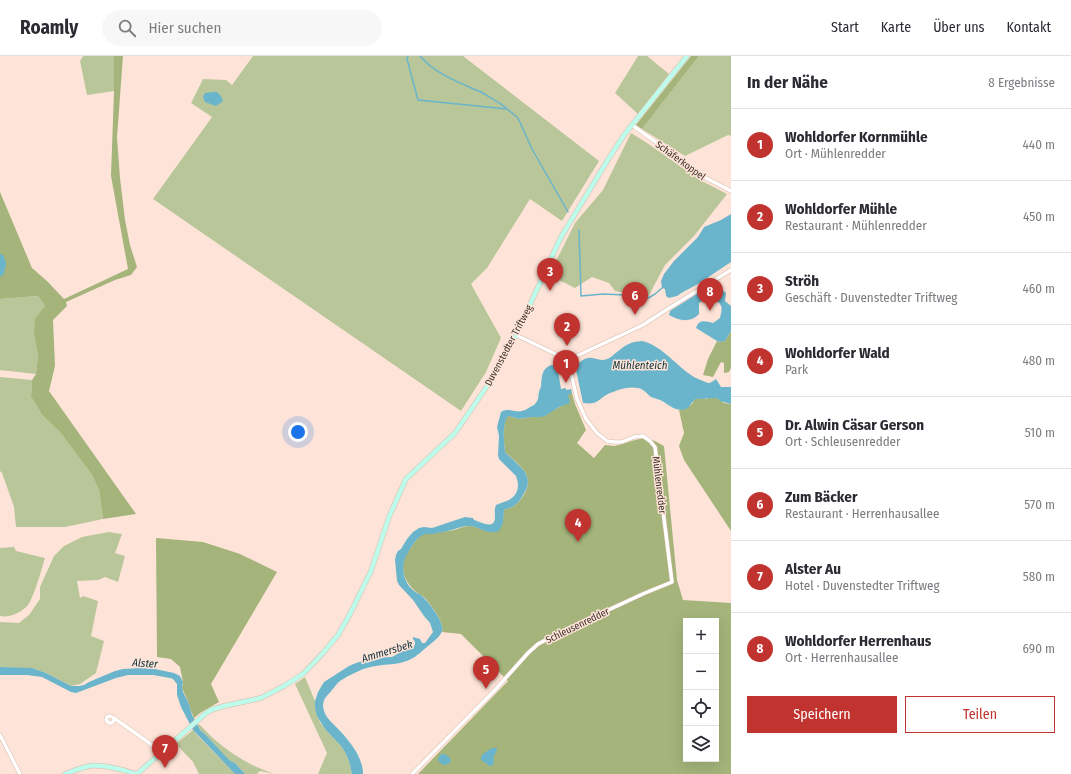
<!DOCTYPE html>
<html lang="de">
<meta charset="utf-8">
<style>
:root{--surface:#fff;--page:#f7f7f7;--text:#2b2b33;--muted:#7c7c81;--line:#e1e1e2;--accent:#c1332e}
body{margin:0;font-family:"Fira Sans Condensed",sans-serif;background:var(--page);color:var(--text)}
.controls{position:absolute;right:12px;bottom:12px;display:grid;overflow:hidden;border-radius:0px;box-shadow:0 4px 16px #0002}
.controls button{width:36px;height:36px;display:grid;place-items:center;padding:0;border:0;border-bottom:1px solid var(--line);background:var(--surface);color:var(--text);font:20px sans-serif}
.you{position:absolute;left:298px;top:376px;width:14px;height:14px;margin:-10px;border:3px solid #fff;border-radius:50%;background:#1a73e8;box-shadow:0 0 0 6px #1a73e833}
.badge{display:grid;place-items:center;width:26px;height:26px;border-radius:50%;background:var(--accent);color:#fff;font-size:13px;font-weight:700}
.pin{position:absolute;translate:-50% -33px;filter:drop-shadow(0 1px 2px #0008)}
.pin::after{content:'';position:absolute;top:21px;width:14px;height:12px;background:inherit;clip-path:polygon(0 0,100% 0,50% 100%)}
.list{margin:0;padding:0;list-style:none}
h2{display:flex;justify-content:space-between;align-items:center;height:52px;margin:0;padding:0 16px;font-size:17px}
h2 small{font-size:13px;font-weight:400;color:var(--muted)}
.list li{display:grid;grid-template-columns:26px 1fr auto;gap:12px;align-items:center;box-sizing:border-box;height:72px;padding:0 16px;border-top:1px solid var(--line)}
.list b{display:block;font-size:15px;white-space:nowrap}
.list p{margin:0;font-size:13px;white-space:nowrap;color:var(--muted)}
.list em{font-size:13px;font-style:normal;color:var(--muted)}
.actions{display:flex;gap:8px;padding:12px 16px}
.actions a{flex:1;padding:9px 0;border:1px solid var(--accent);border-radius:0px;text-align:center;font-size:14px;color:var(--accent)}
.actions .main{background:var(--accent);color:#fff}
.icon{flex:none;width:22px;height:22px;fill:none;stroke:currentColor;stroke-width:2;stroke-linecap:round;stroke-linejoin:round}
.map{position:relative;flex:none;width:731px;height:718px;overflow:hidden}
header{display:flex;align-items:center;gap:24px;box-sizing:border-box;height:56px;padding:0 20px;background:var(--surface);border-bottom:1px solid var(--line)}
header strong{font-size:19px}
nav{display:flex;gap:22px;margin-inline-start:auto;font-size:14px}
.search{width:280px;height:36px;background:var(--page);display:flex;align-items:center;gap:10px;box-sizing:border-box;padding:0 14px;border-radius:22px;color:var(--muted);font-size:15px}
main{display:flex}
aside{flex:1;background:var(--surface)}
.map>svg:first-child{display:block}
</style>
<header>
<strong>Roamly</strong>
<div class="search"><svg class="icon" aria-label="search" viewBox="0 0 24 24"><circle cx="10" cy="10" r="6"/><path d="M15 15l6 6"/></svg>Hier suchen</div>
<nav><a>Start</a><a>Karte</a><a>Über uns</a><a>Kontakt</a></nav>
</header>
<main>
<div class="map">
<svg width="731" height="718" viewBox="0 0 731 718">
<rect width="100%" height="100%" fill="#fee4d8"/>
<path fill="#b9c699" d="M83,0H114V35L87,39L80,5Z
M253,0H463L599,105L562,165L530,143L487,212L471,228L501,282L486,316L461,355L153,143L212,61L191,47L203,23L226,24L232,29Z
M638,0H647L669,18L638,58L615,37Z
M699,0H731V80L728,79L685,100L642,73Z
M631,77L647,87L700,124L727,138L694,180L665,209L648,241L615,235L609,227L592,221L575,232L549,219L575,167L603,134Z
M38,240L45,250L34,279L38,300L36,318L0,314V243Z
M0,321L32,324L31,341L43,360L60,376L92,419L99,434L103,463L65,471H16L14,451L2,417L0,415Z
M109,476L122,478L115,497L125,500L118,526L105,521L98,524L77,525L80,542L83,540L98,545L91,580L104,585L96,617L80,628L71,630L46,617L35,613L0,611V566L19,567L29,559L40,543V531L54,500L64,490L82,481Z
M14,491L16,495L45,502C42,512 34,541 28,549C22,556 10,562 0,560V492Z
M305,621L315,645V653L320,666L325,673L341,690L345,696L349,705L352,718H318L327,697L295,628Z
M199,668C206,675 212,682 220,688C236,701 255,712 275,718L260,715L257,718H245L235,707L228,704L205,678C201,676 200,673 198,669Z
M193,674L197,679L235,718H199L193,706L176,688Z"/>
<path fill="#a4b47a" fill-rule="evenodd" d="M114,0H123L117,81L120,122L125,164L130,189L137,211L131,219L115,224L66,246L67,250L53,264L55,310L49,335L136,458L103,463L99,434L92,419L60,376L43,360L31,341L32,324L36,318L38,300L34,279L35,263L45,250L38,240L0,243V136L32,212L47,225L64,243L128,213L111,120L114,35Z
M691,0H699L642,73L636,69Z
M731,275V312L729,316L724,317V307L721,306L713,321L703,319L708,303L717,285L721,286L725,285Z
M572,337L575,348L586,374L577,387L594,402L605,389L615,390L635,384L645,382L655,385L664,390L677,524L683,544L731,547V718H418L508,625L461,578L442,576C445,567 431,549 425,542C422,539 418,538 415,535C402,523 399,509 409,494C414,488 418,479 427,477C431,477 437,477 442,476C446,475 450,475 454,474C459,473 463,470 469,470C478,470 486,477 495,476L503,464L504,454C508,452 512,452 515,449C518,447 521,443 523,440C537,419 518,409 505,396C504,386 502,370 507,360H509L519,363L531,361L545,360L552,355L563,349L568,338ZM686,565H716V703H686Z
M710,341L717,342L724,347L731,348V475L684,404L679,390L684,377L679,354C684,353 689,351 692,348C693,347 693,345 694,344C696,342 704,342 707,343Z
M156,482L203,486L240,498L277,516L211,628L219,646L200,657L194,662L191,655L189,648L182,632L183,626L180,611L171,603L157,601Z"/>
<path fill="#6ab5cb" d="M212,36H217L221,40L223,45L216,50L205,46L203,41L205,37Z
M731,158V206L698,228L683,236L677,240L669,242L666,240L665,233L662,232L661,225L664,218L674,205L698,181L704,171L721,164Z
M711,229L719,231L726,237L725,245L731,250V275L725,285L721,286L717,285L696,272C699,263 705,265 713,267L720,262C721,257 723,252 720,248C718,244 709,242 705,244C703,244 701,246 699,247V258C691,267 679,265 669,259L670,255Z
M642,285C663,290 676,310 694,321C698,323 703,325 708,327H710L716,323L721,331H731V348L720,345L717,342L696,343C692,345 691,349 688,352C676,358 669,348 660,344C657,343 654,342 651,341C647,338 644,333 638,332C628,330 617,334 608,338C597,344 598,349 583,347L576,314C576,308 582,303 588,302C594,301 600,306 607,303C611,302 614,298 617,296C627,288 630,286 642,285Z
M551,309L560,311L561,314L558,315L561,333L566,332V334L571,333L572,337L568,339L570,347L559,351L545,360L541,361H531L519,363L509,360L507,361C502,371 504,385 505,396C518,410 537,419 523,439C521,443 518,447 515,449C512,452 508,452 504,454L503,467L499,475C487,480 479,469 467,470C463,470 459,472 455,473C448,475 439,477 432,478C428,478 426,477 423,479C416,482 410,493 406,500C400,513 404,529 417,537C421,540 418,536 422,540C428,545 445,567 442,575C441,580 432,587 428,590C417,599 415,603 400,607C392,609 384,608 376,610C365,611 349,619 340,625C336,628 335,631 332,634C328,640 324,640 323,649C323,661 334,668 341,676C351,687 363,702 363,718H352L349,705L345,696L341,690L325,673L317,660L315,653V645L318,636L324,626L349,610L356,607L373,602L392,601L403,595L408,594L415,589V586L413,583V581L420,583L422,587H425L433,576L430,567L424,560L413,544L399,529L397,525L396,514L395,504L396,499L398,495L401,493L407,483L413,476L419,472L424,471L432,472L465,461L473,462L474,464C481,466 494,474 495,462C495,457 494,454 496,449C500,447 505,446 509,444C518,439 520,430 516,420L499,403L498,399L499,380L497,371L501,356C511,350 516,361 530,351C533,350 536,348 537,345C539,342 538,339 539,336C540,332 540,335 541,330C542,321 541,313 551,309Z
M0,611L32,612L46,617L71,630H79L84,629L89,626L115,615L123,613L142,612L155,613L174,617L180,620L183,626L182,630L183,636L189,648L192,659L201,675L205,678L229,704L235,707L245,718H235L193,674L181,651L177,639V628L173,623L170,622L153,619H128L116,622L76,637L71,636L42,621L27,619H0Z
M492,692H497V694C495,699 492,700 494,707L492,710H489L487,708L481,704V701L483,698Z
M441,698H445L450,702L451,706L448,708L443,709L439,706L438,702Z"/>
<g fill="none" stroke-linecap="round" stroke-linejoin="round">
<path stroke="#6ab5cb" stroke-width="1.5" d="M408,0L407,3L418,44L507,53L518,62L532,93L568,156
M420,0C435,18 460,27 481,36C489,41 500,46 507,53
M579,174L581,240L603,238L625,239L640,247L655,238L662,232"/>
<path stroke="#6ab5cb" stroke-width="8" d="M0,202L2,208L0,216"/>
<g stroke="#d9baab" stroke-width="4.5">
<path id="street" d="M632,69L706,122L731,135
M568,304L643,269L666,254L731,214
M114,662V664L112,667H109L106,664L107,661L110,660L114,662L162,696
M0,679L20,718
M412,718L494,635L528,597L538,588L567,573L645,537L672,526L655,391L650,385L643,380L634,381L622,386H615L607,385L597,377L586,363L577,343L568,304L516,279"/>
</g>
<g stroke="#d9baab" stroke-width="5.5">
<path id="secondary" d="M65,718C73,715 81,712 89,710C101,708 125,714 136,718
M137,718L206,657L211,654L224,650L261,642L284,630L303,618L323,597L338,579L349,560L371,515L389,461L406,423L455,377L494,320L516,279L561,181L609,102L624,79L687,0"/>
</g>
<use href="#street" stroke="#fff" stroke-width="3.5"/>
<use href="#secondary" stroke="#bdfbeb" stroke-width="4.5"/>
</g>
<g text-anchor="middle" stroke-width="3" stroke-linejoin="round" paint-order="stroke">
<g font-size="10" fill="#3e322c" stroke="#fee4d8">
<text transform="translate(681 104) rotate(36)" y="4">Schäferkoppel</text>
<text transform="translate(508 289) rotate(-62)" y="4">Duvenstedter Triftweg</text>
<text transform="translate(660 429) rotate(83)" y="4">Mühlenredder</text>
<text transform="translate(577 569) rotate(-26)" y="4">Schleusenredder</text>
</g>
<g font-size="11" font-style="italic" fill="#0f333d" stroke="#fee4d8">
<text x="640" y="313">Mühlenteich</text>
<text transform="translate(387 595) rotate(-17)" y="4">Ammersbek</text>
<text transform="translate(145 607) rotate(4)" y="4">Alster</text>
</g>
</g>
</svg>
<div class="controls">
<button>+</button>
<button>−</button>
<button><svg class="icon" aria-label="locate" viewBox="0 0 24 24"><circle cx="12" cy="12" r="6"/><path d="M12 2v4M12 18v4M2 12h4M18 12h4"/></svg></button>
<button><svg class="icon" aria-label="layers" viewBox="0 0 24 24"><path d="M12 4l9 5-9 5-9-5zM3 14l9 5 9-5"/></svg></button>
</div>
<div class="you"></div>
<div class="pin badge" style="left:566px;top:327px">1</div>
<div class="pin badge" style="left:567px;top:290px">2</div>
<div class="pin badge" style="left:550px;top:235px">3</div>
<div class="pin badge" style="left:578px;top:486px">4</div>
<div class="pin badge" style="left:486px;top:633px">5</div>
<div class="pin badge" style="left:635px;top:259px">6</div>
<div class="pin badge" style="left:165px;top:712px">7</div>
<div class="pin badge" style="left:710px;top:255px">8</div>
</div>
<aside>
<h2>In der Nähe<small>8 Ergebnisse</small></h2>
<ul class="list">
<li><span class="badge">1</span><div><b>Wohldorfer Kornmühle</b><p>Ort · Mühlenredder</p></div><em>440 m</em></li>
<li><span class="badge">2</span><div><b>Wohldorfer Mühle</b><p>Restaurant · Mühlenredder</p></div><em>450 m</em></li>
<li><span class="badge">3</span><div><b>Ströh</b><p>Geschäft · Duvenstedter Triftweg</p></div><em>460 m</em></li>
<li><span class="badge">4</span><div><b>Wohldorfer Wald</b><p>Park</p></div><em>480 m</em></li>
<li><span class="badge">5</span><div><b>Dr. Alwin Cäsar Gerson</b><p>Ort · Schleusenredder</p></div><em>510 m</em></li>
<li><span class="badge">6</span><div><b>Zum Bäcker</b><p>Restaurant · Herrenhausallee</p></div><em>570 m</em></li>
<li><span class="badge">7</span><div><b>Alster Au</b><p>Hotel · Duvenstedter Triftweg</p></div><em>580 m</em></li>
<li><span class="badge">8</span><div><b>Wohldorfer Herrenhaus</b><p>Ort · Herrenhausallee</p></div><em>690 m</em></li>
</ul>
<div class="actions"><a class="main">Speichern</a><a>Teilen</a></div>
</aside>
</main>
